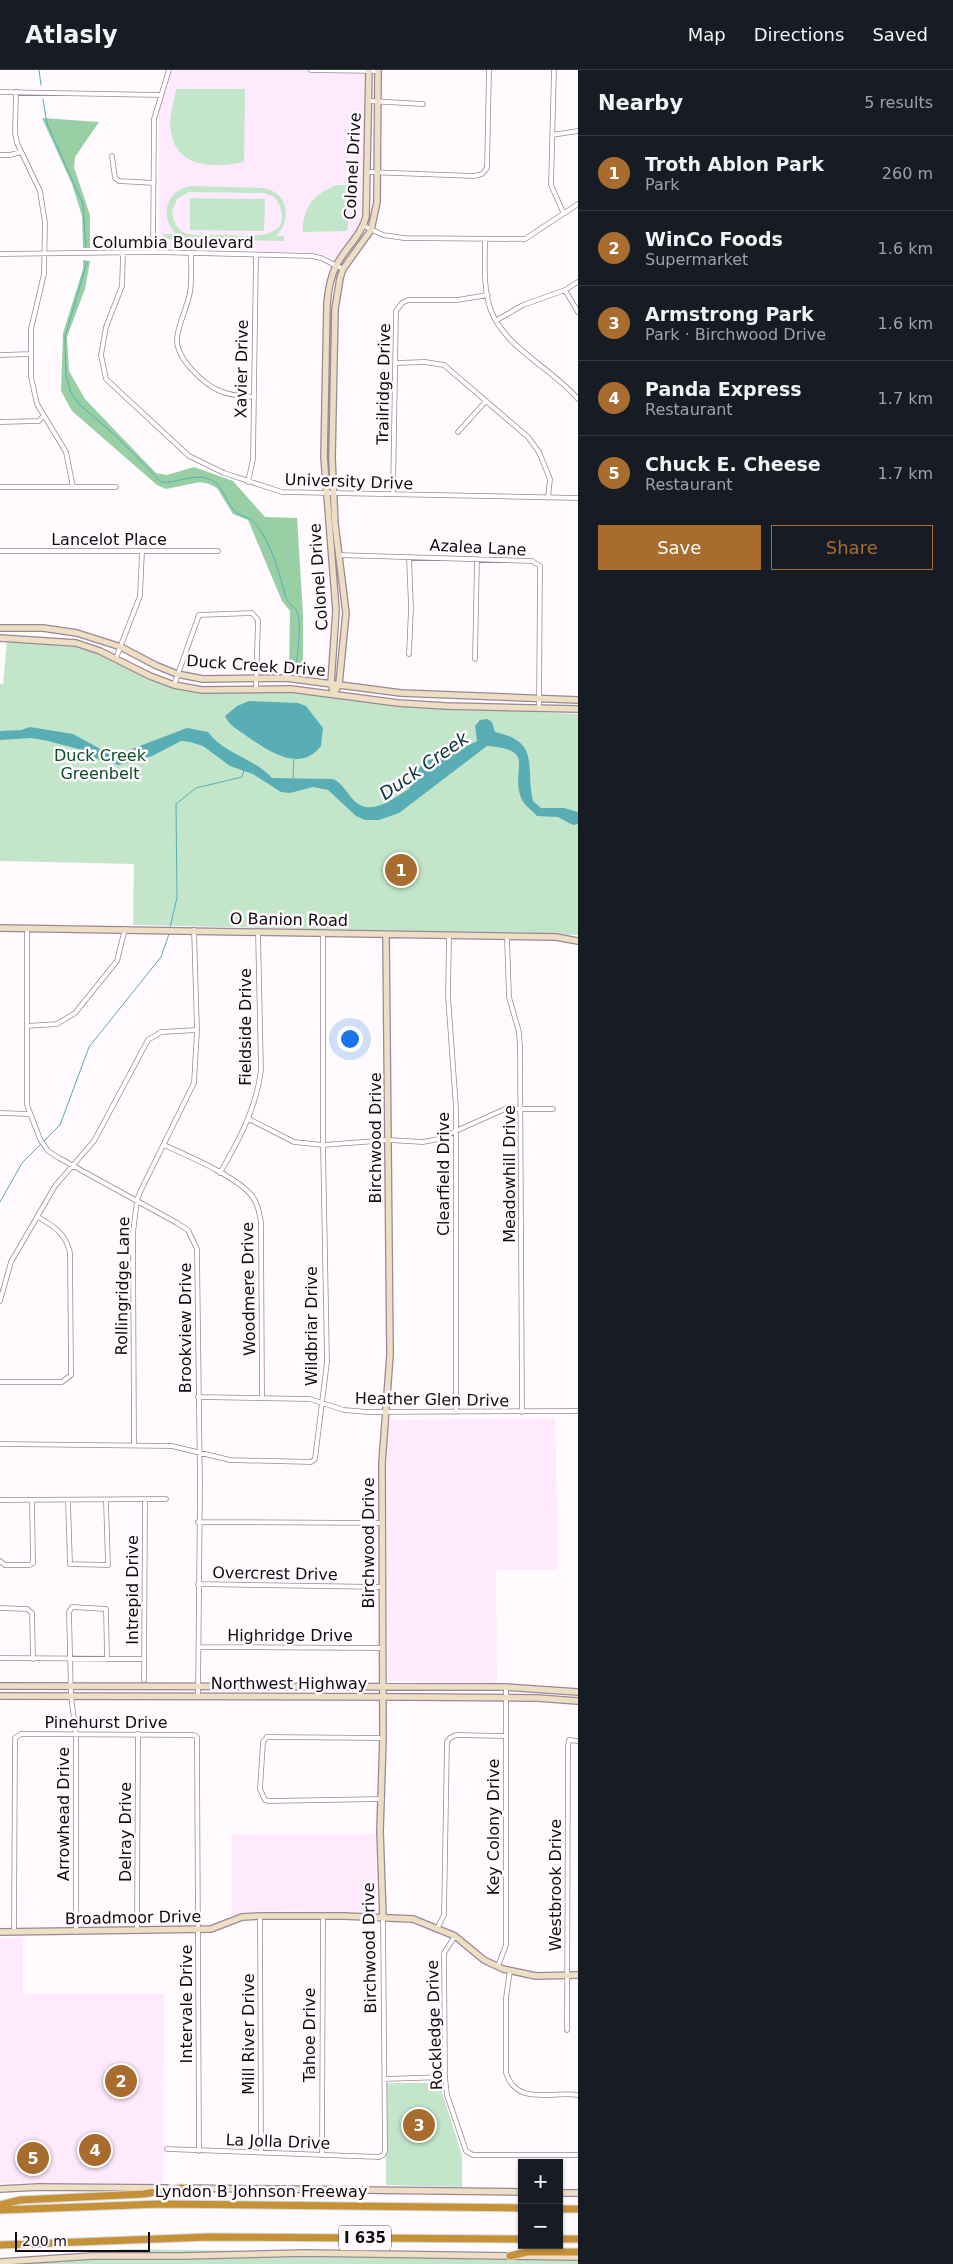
<!DOCTYPE html>
<meta charset="utf-8">
<style>
:root{--surface:#171b24;--page:#242831;--text:#f1f3f6;--muted:#9ea1a6;--line:#363941;--accent:#a76c2e}
body{margin:0;font-family:"DejaVu Sans",sans-serif;background:var(--page);color:var(--text)}
.controls{position:absolute;right:15px;bottom:15px;display:grid;overflow:hidden;border-radius:0px;box-shadow:0 1px 4px #0004}
.controls button{width:45px;height:45px;display:grid;place-items:center;padding:0;border:0;border-bottom:1px solid var(--line);background:var(--surface);color:var(--text);font:25px sans-serif}
.scale{position:absolute;left:15px;bottom:12px;width:135px;box-sizing:border-box;padding-left:5px;border:2px solid #120c12;border-top:0;font-size:14px;line-height:18px;white-space:nowrap;color:#120c12;-webkit-text-stroke:4px #fefafd;paint-order:stroke}
.you{position:absolute;left:349px;top:968px;width:18px;height:18px;margin:-12px;border:4px solid #fff;border-radius:50%;background:#1a73e8;box-shadow:0 0 0 8px #1a73e833}
.badge{display:grid;place-items:center;width:32px;height:32px;border-radius:50%;background:var(--accent);color:#fff;font-size:16px;font-weight:700}
.pin{position:absolute;translate:-50% -50%;border:2px solid #fff;box-shadow:0 1px 5px #0006}
.list{margin:0;padding:0;list-style:none}
h2{display:flex;justify-content:space-between;align-items:center;height:65px;margin:0;padding:0 20px;font-size:21px}
h2 small{font-size:16px;font-weight:400;color:var(--muted)}
.list li{display:grid;grid-template-columns:32px 1fr auto;gap:15px;align-items:center;box-sizing:border-box;height:75px;padding:0 20px;border-top:1px solid var(--line)}
.list b{display:block;font-size:19px;white-space:nowrap}
.list p{margin:0;font-size:16px;white-space:nowrap;color:var(--muted)}
.list em{font-size:16px;font-style:normal;color:var(--muted)}
.actions{display:flex;gap:10px;padding:15px 20px}
.actions a{flex:1;padding:11px 0;border:1px solid var(--accent);border-radius:0px;text-align:center;font-size:18px;color:var(--accent)}
.actions .main{background:var(--accent);color:#fff}
.map{position:relative;flex:none;width:578px;height:2194px;overflow:hidden}
header{display:flex;align-items:center;gap:30px;box-sizing:border-box;height:70px;padding:0 25px;background:var(--surface);border-bottom:1px solid var(--line)}
header strong{font-size:24px}
nav{display:flex;gap:28px;margin-inline-start:auto;font-size:18px}
main{display:flex}
aside{flex:1;background:var(--surface)}
.map>svg:first-child{display:block}
</style>
<header>
<strong>Atlasly</strong>
<nav><a>Map</a><a>Directions</a><a>Saved</a></nav>
</header>
<main>
<div class="map">
<svg width="578" height="2194" viewBox="0 0 578 2194">
<rect width="100%" height="100%" fill="#fefafd"/>
<path fill="#feeafc" d="M175,0H367L365,143L361,157L338,190L316,183L159,178V42L168,6Z
M555,1348L558,1500H496L497,1613L388,1611L386,1368L390,1350Z
M376,1764V1842L254,1841L232,1846V1765Z
M0,1868H23V1924H164L163,2114L0,2113Z"/>
<path fill="#c3e6cb" fill-rule="evenodd" d="M176,19H245L244,92C215,98 177,99 171,62C168,49 174,32 176,19Z
M338,115H348V159L346,161L303,162C302,138 315,122 338,115Z
M192,116L262,118C288,121 293,149 276,166H284V171L163,169V164H176C159,147 166,119 192,116ZM189,122L264,123L274,127L279,134C295,173 243,165 222,165C210,165 194,167 183,162C176,157 173,150 172,142L177,129Z
M190,128L265,129L264,161L190,160Z
M7,571L68,574L98,582L149,607L215,623L290,622L399,636L578,644V865L133,855L134,794L0,791V614H3Z
M386,2013H439L462,2085V2117L386,2115Z
M124,2179L578,2186V2194H0V2192Z"/>
<path fill="#98cfa5" d="M42,48L99,52L75,87L74,97L90,145V178H83L82,146L72,114Z
M83,190L90,191L85,219L67,267L69,301L85,329L156,403L167,405L194,397L233,411L265,447L297,448L303,545V604L289,602L290,541L282,531L248,450L233,444L217,418L209,414L200,412L166,419L157,415L72,341L61,321L63,263L83,199Z"/>
<path fill="#59adb5" d="M249,631L298,633L306,636L323,658L321,676C300,703 270,682 248,667C240,661 229,656 225,646L237,636Z
M487,649L492,652L495,662C541,672 525,696 533,731L541,738H564L578,742V754L573,755L558,747L537,746C532,740 524,735 521,728C510,697 538,680 487,676L399,743L379,750H365L356,746L328,720L313,717L290,723L281,722L253,704L230,696L203,676L190,672L181,671L152,686L119,695L101,691L82,680L48,671L31,668L0,670V661L21,660L30,657L73,664L104,681L116,685L187,658L208,662C224,684 254,688 272,708L333,709C341,713 344,718 350,726C368,750 390,730 409,719L415,701L426,691L454,682L477,671L475,656L480,650Z"/>
<g fill="none" stroke-linecap="round" stroke-linejoin="round">
<path stroke="#59adb5" stroke-width="1" d="M39,0L41,15
M43,29L47,54L83,134L86,177
M87,192L65,267L66,305L71,323L80,335L117,367L161,412C176,414 192,404 206,408C223,412 223,428 233,439C239,447 249,446 255,453C272,474 279,503 286,528C289,534 293,536 296,540C303,550 297,585 296,597
M293,709L294,688
M170,857L177,828L176,734L196,718L242,707L244,700
M44,1071L60,1055L89,977L161,887L169,864
M0,1132L22,1093L41,1074"/>
<g stroke="#998897" stroke-width="5.5">
<path id="street" d="M311,0L378,1
M554,0L551,115L563,142
M0,22L160,25
M16,22L15,63L17,73L40,121L45,153L44,204L31,259V307L37,334L66,382L73,417
M369,31L423,34
M552,65L578,61
M0,85H10L21,82
M112,86L115,108L119,111L154,113
M368,102L474,106L482,104L487,98L489,0
M364,156L383,165L404,168L525,169L578,134
M485,169C485,191 483,216 490,238C504,278 552,298 578,329
M153,182L154,49L169,0
M123,183L122,216L106,257L101,285L106,309L189,386L224,403L282,422L578,428
M191,183C191,196 192,209 190,222C188,236 177,256 177,270C177,289 203,314 220,321C231,326 242,326 254,327
M0,184L153,182L312,186L321,188L343,199
M565,220L578,242
M497,250L523,235L565,220L578,212
M0,285L31,284
M396,293L425,292L444,295L528,367L539,382L550,409L548,428
M0,352L39,351L44,345
M458,362L486,331
M248,412L253,389L256,185
M0,417H116
M393,424L396,241L402,233L408,230H457L488,225
M0,481H218
M338,485L532,491L540,496L539,638
M409,487L411,538L409,584
M116,588L140,526L142,482
M475,589L477,489
M174,615L199,545L252,543L258,550L256,618
M27,858V1035L40,1069L48,1081L59,1088L177,1153L188,1160L197,1179L200,1416L198,1626
M449,867L448,926L456,1038V1342
M507,868L509,927L519,962L520,978L522,1342
M27,956L57,954L75,943L117,891L125,859
M0,1043L29,1044
M249,1049L294,1072L323,1075L389,1070L423,1072L438,1069L505,1039H553
M164,1075C186,1085 238,1107 252,1126C258,1134 259,1142 261,1152L262,1326
M220,1103C239,1070 256,1039 261,1000L258,862
M0,1231L11,1192L55,1116L94,1071L148,970L161,962L197,960
M0,1312H62L71,1305L70,1183C66,1164 55,1157 38,1147
M198,1327L310,1329L344,1340L368,1342L578,1341
M0,1374L172,1376L230,1390L311,1392L315,1389L327,1292L323,1075V864
M134,1374L133,1163L137,1130L141,1120L194,1013L197,960L194,860
M0,1430L166,1429
M68,1431L70,1494L108,1495L106,1431
M198,1452L382,1453
M0,1491L5,1495H30L33,1493L32,1430
M198,1514L381,1517
M0,1538L27,1539L32,1543L33,1589
M199,1577L382,1578
M0,1588L144,1589
M144,1610L145,1430
M382,1729L269,1731L265,1730L260,1719L263,1672L267,1667L383,1668
M260,1846L261,2082
M438,1857L444,1845L447,1672L450,1668L456,1665L505,1666
M137,1861L138,1664
M14,1862L15,1668L21,1664L194,1665L197,1667L199,2081
M76,1862V1664L71,1626L69,1542L72,1537L106,1539L107,1589
M455,1866L444,1883L445,2007L447,2025L466,2081L473,2085H578
M498,1896L506,1875V1617
M510,1900L506,1928V2003C517,2036 551,2021 578,2025
M567,1960L568,1676L569,1670L578,1671
M384,2009L445,2007
M167,2079L379,2087L383,2085L385,2081L383,1847
M322,2085L323,1846"/>
</g>
<g stroke="#998897" stroke-width="8">
<path id="secondary" d="M0,558H43L77,563L121,577L155,595L177,604L203,609L286,608L401,623L578,630
M0,568L76,573L100,581L150,606L174,615L202,620L291,619L398,633L446,636L578,639
M334,624L339,614L346,543L335,454L332,388L335,239L340,208L343,199L371,160L377,132L378,0
M334,624L331,613L336,540L324,387L327,234C328,221 330,208 336,196C345,178 361,166 366,147L369,0
M0,858L556,867L578,871
M0,1616L506,1617L578,1622
M0,1626L412,1627L537,1628L578,1631
M383,1847L380,1761L383,1668L382,1393L390,1285L386,865
M0,1862L211,1859L242,1847L260,1846H344L413,1849L455,1866L484,1890L503,1899L536,1906L578,1905
M179,2118L522,2122
M0,2119L39,2117L167,2118
M559,2123H578
M0,2192L92,2186H182L305,2183L578,2187"/>
</g>
<g stroke="#d9d8d9" stroke-width="9">
<path id="highway" d="M0,2135L20,2130L143,2124L182,2118
M559,2139H578
M0,2140L160,2134L522,2138
M559,2169H578
M0,2175L208,2167L522,2169
M510,2186L527,2182H578"/>
</g>
<use href="#street" stroke="#fff" stroke-width="4"/>
<use href="#secondary" stroke="#eedec3" stroke-width="5.5"/>
<use href="#highway" stroke="#c69238" stroke-width="7"/>
</g>
<g text-anchor="middle" stroke-width="5" stroke-linejoin="round" paint-order="stroke">
<rect fill="#fefafd" stroke="#595358" stroke-width="1" x="339" y="2155.5" width="52" height="25" rx="4"/>
<g font-size="15" font-weight="bold" fill="#120c12">
<text x="365" y="2173">I 635</text>
</g>
<g font-size="16" fill="#120c12" stroke="#fefafd">
<text transform="translate(352 96) rotate(-87)" y="6">Colonel Drive</text>
<text x="173" y="178">Columbia Boulevard</text>
<text transform="translate(241 299) rotate(-89)" y="6">Xavier Drive</text>
<text transform="translate(383 314) rotate(-89)" y="6">Trailridge Drive</text>
<text transform="translate(349 411) rotate(2)" y="6">University Drive</text>
<text x="109" y="475">Lancelot Place</text>
<text transform="translate(478 477) rotate(3)" y="6">Azalea Lane</text>
<text transform="translate(318 507) rotate(-94)" y="6">Colonel Drive</text>
<text transform="translate(256 595) rotate(4)" y="6">Duck Creek Drive</text>
<text transform="translate(289 849) rotate(1)" y="6">O Banion Road</text>
<text transform="translate(245 957) rotate(-90)" y="6">Fieldside Drive</text>
<text transform="translate(375 1068) rotate(-90)" y="6">Birchwood Drive</text>
<text transform="translate(443 1104) rotate(-90)" y="6">Clearfield Drive</text>
<text transform="translate(509 1104) rotate(-90)" y="6">Meadowhill Drive</text>
<text transform="translate(122 1216) rotate(-89)" y="6">Rollingridge Lane</text>
<text transform="translate(248 1219) rotate(-91)" y="6">Woodmere Drive</text>
<text transform="translate(311 1256) rotate(-90)" y="6">Wildbriar Drive</text>
<text transform="translate(185 1258) rotate(-90)" y="6">Brookview Drive</text>
<text transform="translate(432 1329) rotate(1)" y="6">Heather Glen Drive</text>
<text transform="translate(368 1473) rotate(-90)" y="6">Birchwood Drive</text>
<text transform="translate(275 1503) rotate(1)" y="6">Overcrest Drive</text>
<text transform="translate(132 1520) rotate(-90)" y="6">Intrepid Drive</text>
<text x="290" y="1571">Highridge Drive</text>
<text x="289" y="1619">Northwest Highway</text>
<text x="106" y="1658">Pinehurst Drive</text>
<text transform="translate(63 1744) rotate(-90)" y="6">Arrowhead Drive</text>
<text transform="translate(493 1757) rotate(-90)" y="6">Key Colony Drive</text>
<text transform="translate(125 1762) rotate(-90)" y="6">Delray Drive</text>
<text transform="translate(555 1815) rotate(-90)" y="6">Westbrook Drive</text>
<text transform="translate(133 1847) rotate(-1)" y="6">Broadmoor Drive</text>
<text transform="translate(369 1878) rotate(-91)" y="6">Birchwood Drive</text>
<text transform="translate(186 1934) rotate(-90)" y="6">Intervale Drive</text>
<text transform="translate(434 1955) rotate(-92)" y="6">Rockledge Drive</text>
<text transform="translate(248 1964) rotate(-90)" y="6">Mill River Drive</text>
<text transform="translate(309 1965) rotate(-90)" y="6">Tahoe Drive</text>
<text transform="translate(278 2071) rotate(2)" y="6">La Jolla Drive</text>
<text x="261" y="2127">Lyndon B Johnson Freeway</text>
</g>
<g font-size="16" fill="#0d4d26" stroke="#fefafd">
<text x="100" y="691">Duck Creek<tspan x="100" dy="18">Greenbelt</tspan></text>
</g>
<g font-size="18" font-style="italic" fill="#083337" stroke="#fefafd">
<text transform="translate(424 696) rotate(-35)" y="6">Duck Creek</text>
</g>
</g>
</svg>
<div class="controls">
<button>+</button>
<button>−</button>
</div>
<div class="scale">200 m</div>
<div class="you"></div>
<div class="pin badge" style="left:401px;top:800px">1</div>
<div class="pin badge" style="left:121px;top:2011px">2</div>
<div class="pin badge" style="left:419px;top:2055px">3</div>
<div class="pin badge" style="left:95px;top:2080px">4</div>
<div class="pin badge" style="left:33px;top:2088px">5</div>
</div>
<aside>
<h2>Nearby<small>5 results</small></h2>
<ul class="list">
<li><span class="badge">1</span><div><b>Troth Ablon Park</b><p>Park</p></div><em>260 m</em></li>
<li><span class="badge">2</span><div><b>WinCo Foods</b><p>Supermarket</p></div><em>1.6 km</em></li>
<li><span class="badge">3</span><div><b>Armstrong Park</b><p>Park · Birchwood Drive</p></div><em>1.6 km</em></li>
<li><span class="badge">4</span><div><b>Panda Express</b><p>Restaurant</p></div><em>1.7 km</em></li>
<li><span class="badge">5</span><div><b>Chuck E. Cheese</b><p>Restaurant</p></div><em>1.7 km</em></li>
</ul>
<div class="actions"><a class="main">Save</a><a>Share</a></div>
</aside>
</main>
